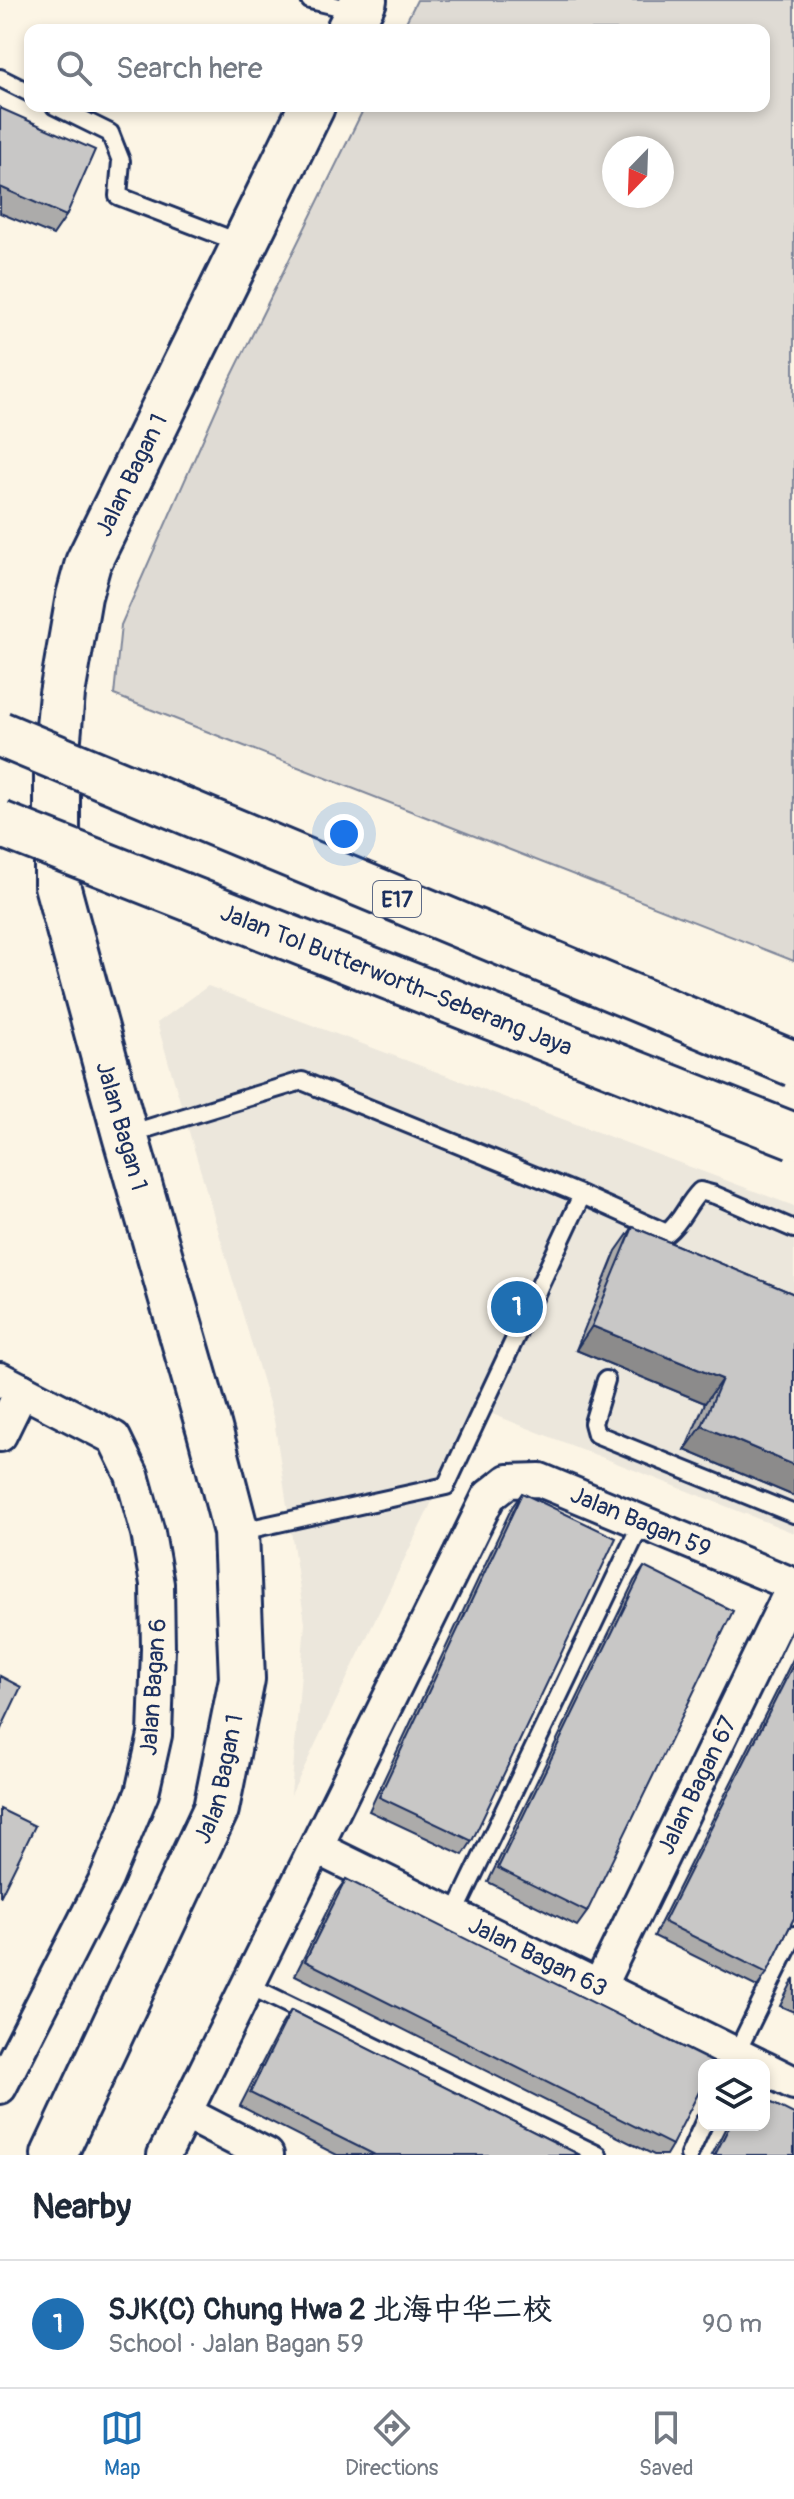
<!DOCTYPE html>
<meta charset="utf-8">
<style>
:root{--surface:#fff;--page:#f2f2f3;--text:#1f2937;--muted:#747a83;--line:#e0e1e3;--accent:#1f6fb2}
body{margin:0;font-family:Pangolin,"LXGW WenKai TC",sans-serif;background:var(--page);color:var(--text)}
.controls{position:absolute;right:24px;bottom:24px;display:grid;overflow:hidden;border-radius:16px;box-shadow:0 4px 12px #0003}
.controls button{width:72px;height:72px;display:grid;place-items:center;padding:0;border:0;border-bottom:2px solid var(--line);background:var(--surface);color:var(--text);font:40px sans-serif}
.compass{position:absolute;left:602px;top:136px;width:72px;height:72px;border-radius:50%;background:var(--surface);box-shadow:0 4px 12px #0003;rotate:203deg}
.you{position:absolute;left:344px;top:834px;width:28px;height:28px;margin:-20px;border:6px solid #fff;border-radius:50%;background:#1a73e8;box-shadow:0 0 0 12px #1a73e833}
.badge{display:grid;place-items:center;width:52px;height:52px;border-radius:50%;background:var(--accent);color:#fff;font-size:26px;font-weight:700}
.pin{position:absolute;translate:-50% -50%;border:4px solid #fff;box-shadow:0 2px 8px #0006}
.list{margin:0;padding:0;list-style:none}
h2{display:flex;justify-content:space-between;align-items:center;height:104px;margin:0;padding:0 32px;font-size:34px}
h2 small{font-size:26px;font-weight:400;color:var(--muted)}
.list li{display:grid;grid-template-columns:52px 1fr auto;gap:24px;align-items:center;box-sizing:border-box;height:128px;padding:0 32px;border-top:2px solid var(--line)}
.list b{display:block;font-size:30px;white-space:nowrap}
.list p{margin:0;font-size:26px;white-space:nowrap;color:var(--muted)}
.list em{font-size:26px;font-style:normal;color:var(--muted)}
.icon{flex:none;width:44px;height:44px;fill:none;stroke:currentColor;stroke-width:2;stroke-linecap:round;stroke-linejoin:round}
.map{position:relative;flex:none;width:794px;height:2155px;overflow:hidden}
.search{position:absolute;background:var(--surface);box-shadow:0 4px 12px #0003;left:24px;right:24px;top:24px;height:88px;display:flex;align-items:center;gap:20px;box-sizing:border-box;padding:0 28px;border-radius:16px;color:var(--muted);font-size:30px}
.sheet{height:232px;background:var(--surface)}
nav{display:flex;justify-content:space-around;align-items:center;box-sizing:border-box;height:112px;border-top:2px solid var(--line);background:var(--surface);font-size:22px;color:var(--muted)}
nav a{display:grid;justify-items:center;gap:4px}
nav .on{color:var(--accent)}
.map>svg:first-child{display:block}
</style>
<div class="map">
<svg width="794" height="2155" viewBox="0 0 794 2155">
<rect width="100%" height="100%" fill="#fcf5e5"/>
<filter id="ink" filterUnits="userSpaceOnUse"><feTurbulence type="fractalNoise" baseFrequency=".0125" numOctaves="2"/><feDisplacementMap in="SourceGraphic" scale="16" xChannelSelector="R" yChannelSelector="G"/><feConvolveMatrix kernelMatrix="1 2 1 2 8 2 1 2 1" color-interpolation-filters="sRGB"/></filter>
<g filter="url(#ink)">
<path fill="#ece7dc" d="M208,986L794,1206V1533L477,1408L291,1795L305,1623L274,1420L157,1023Z"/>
<path fill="#dfdbd4" stroke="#7d8599" stroke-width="2" fill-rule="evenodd" d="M417,0H794V961L114,695L121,625L223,394L365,106H764V30H402ZM614,148H662V196H614Z"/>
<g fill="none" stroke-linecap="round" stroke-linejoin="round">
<g stroke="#1b2f5e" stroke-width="22">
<path id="lane" d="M310,0L357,11
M0,78L30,93
M55,106L110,133L121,161L118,196L243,244
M126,1135L302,1081L582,1195L446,1486L237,1532
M582,1195L667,1233C683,1220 686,1205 700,1191L715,1195L794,1229
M606,1380L593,1423L596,1434L794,1514
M454,1915L642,1522
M248,1985L598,2155
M733,2060L794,1935
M689,2155L704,2122"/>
</g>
<g stroke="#1b2f5e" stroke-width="38">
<g id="street">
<path d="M0,1379L114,1438L132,1475L148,1533L157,1584L158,1649L155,1735L142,1793L106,1879L0,2087"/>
<path d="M0,1435L22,1390"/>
<path id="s1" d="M317,1848L758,2065"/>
<path id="s2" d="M599,1987L794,1585"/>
<path d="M764,2068L794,2083"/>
<path d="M185,2113L267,2155"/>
<path id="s3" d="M164,2155L489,1496L508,1481L540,1480L794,1585"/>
</g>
</g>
<g stroke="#1b2f5e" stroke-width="50">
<g id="secondary">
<path d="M349,30L364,0"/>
<path id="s4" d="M54,2155L216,1809L242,1679L236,1532L209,1428L125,1135L57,885V749L62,694L79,596L88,563L312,106"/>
</g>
</g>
<use href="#lane" stroke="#fcf5e5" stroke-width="16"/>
<use href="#street" stroke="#fcf5e5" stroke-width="32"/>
<use href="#secondary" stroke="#fcf5e5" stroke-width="44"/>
<g stroke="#1b2f5e" stroke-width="50" stroke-linecap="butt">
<g id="highway-bridge">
<path d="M0,734L794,1064"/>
<path id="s5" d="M0,824L794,1136"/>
</g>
</g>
<use href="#highway-bridge" stroke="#fcf5e5" stroke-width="44"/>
</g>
<path fill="#acabaa" stroke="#1b2f5e" stroke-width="2" d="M0,108L66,216L53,235L0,213Z
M633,1227L794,1294V1496L685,1450L705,1403L576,1350L616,1251Z
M522,1493L472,1841L463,1855L369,1811L512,1507Z
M644,1567L587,1912L577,1926L488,1882L634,1581Z
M794,1657V1918L767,1973L757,1987L654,1936Z
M346,1879L672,2145L666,2155H654L295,1975L336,1893Z
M794,1978V2012L780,2006Z
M291,2010L580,2155H337L240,2106L282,2024Z
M727,2125H764L794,2155H712Z"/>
<path fill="#8c8b8b" stroke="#1b2f5e" stroke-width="2" d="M592,1326L722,1379L705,1403L576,1350Z
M702,1426L794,1465V1496L685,1450Z"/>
<path fill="#c8c7c6" stroke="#1b2f5e" stroke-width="2" d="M0,108L95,150L66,216L0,187Z
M633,1227L794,1294V1465L702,1426L722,1379L592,1326Z
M522,1493L616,1538L472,1841L379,1797Z
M644,1567L733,1611L587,1912L498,1868Z
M794,1663V1918L767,1973L664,1922Z
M0,1676L21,1687L0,1731Z
M0,1809L35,1826L0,1897Z
M346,1879L714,2063L713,2065H704V2082L672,2145L305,1961Z
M291,2010L580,2155H375L250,2093Z
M764,2099L794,2114V2155H715L730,2125H764Z"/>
</g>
<g text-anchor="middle" stroke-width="7" stroke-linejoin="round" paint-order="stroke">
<rect fill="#fcf5e5" stroke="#5e6a86" stroke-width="2" x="373" y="881" width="48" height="36" rx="6"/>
<g font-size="22" font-weight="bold" fill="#1b2f5e">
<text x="397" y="907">E17</text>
</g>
<g font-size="24" fill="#1b2f5e" stroke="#fcf5e5">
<text dy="8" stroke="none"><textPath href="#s4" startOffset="1756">Jalan Bagan 1</textPath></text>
<text dy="8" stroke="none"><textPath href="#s5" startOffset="426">Jalan Tol Butterworth–Seberang Jaya</textPath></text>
<text transform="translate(122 1126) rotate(74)" y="8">Jalan Bagan 1</text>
<text dy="8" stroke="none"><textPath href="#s3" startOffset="900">Jalan Bagan 59</textPath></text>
<text transform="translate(153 1687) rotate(-86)" y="8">Jalan Bagan 6</text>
<text dy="8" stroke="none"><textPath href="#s4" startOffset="412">Jalan Bagan 1</textPath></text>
<text dy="8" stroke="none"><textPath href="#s2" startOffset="224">Jalan Bagan 67</textPath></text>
<text dy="8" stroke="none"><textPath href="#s1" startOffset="246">Jalan Bagan 63</textPath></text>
</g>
</g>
</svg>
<div class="controls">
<button><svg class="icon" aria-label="layers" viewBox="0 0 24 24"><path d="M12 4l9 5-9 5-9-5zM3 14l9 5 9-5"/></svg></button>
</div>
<svg class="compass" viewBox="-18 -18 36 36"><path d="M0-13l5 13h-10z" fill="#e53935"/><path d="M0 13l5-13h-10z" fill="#747a83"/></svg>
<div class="you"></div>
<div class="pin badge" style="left:517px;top:1307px">1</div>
<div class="search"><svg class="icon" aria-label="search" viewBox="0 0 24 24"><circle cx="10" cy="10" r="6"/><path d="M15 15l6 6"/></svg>Search here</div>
</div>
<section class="sheet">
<h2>Nearby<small></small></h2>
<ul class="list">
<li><span class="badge">1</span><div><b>SJK(C) Chung Hwa 2 北海中华二校</b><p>School · Jalan Bagan 59</p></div><em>90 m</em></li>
</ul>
</section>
<nav>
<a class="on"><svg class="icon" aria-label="map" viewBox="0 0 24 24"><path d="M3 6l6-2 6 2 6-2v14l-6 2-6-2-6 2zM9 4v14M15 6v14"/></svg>Map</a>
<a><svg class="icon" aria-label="directions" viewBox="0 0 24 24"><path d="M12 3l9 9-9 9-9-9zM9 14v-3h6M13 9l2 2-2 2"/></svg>Directions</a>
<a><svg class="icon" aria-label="saved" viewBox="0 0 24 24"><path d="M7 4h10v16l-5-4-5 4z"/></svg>Saved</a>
</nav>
